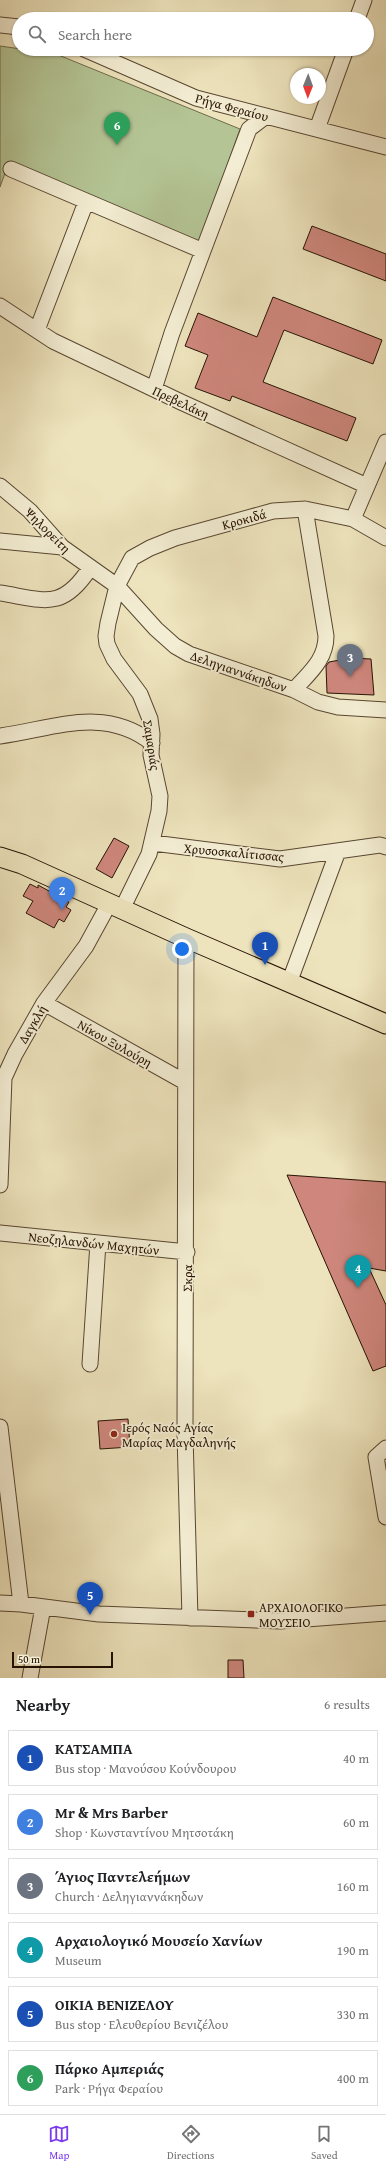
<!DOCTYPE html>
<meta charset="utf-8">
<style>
:root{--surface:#fff;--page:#f2f2f2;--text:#202124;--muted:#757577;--line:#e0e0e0;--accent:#7c3aed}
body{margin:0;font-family:"Gentium Book Plus",serif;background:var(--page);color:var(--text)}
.compass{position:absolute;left:290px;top:68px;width:36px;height:36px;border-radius:50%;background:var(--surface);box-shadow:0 1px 3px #0004;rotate:181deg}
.scale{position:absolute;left:12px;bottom:10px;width:101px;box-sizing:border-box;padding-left:4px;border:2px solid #271303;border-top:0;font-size:11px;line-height:14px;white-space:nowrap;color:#271303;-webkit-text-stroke:3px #f3edd3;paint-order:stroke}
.you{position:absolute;left:182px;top:949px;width:14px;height:14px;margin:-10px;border:3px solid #fff;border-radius:50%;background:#1a73e8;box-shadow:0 0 0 6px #1a73e833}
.badge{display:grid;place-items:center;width:26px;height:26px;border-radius:50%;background:var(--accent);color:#fff;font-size:13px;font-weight:700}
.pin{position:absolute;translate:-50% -33px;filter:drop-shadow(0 1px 2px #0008)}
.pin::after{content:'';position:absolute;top:21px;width:14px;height:12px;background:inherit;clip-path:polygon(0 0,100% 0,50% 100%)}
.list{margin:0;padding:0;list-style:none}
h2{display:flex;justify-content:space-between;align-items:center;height:52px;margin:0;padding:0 16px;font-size:17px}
h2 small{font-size:13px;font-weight:400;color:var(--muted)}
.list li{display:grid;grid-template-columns:26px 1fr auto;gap:12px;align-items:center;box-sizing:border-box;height:56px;margin:0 8px 8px;padding:0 8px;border:1px solid var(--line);border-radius:0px}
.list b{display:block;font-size:15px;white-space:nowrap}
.list p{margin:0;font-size:13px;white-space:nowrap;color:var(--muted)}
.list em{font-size:13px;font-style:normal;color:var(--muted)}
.icon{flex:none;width:22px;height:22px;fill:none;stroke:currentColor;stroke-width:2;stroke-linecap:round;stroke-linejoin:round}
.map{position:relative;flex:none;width:386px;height:1678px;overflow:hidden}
.search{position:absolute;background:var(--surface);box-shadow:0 1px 3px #0004;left:12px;right:12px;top:12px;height:44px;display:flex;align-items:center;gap:10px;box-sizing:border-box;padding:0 14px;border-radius:22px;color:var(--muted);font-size:15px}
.sheet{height:436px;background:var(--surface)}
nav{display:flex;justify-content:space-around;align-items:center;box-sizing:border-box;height:56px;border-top:1px solid var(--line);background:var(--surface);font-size:11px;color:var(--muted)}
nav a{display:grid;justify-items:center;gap:2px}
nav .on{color:var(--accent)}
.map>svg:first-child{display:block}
</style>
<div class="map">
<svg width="386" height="1678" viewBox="0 0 386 1678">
<rect width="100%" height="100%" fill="#ede3bc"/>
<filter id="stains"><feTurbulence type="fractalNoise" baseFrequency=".005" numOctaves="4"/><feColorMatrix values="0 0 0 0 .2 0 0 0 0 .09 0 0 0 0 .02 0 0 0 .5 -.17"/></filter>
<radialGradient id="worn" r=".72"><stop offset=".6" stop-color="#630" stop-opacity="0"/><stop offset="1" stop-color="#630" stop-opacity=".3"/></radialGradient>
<path fill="#b4c494" stroke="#6e6c4c" d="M0,46L56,54L240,129L200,243L9,162L0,187Z"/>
<path fill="#cf877d" stroke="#271303" d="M312,226L386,254V281L303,249Z
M273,297L382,340L373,364L284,330L263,382L356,418L347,441L232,396L230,401L195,388L208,355L185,346L198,313L257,337Z
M351,658L371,659L374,695L327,693L326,666L329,662Z
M114,838L129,846L112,878L96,869Z
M30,884L38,888V885L69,902L66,907L71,910L64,922L59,919L54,928L26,913L33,901L23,896Z
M287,1175L386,1182V1271L369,1268L386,1305V1366L373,1371Z
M128,1419L130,1447L100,1449L98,1421Z
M228,1660H243L244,1678H228Z"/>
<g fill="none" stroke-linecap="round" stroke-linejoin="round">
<g stroke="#584731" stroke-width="17">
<path id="minor" d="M357,19L364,0
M0,25L19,27
M84,49L196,98L386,147
M317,129L346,49
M11,169L203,251
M0,306L53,341L181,402L367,486
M37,330L86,202
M154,389L172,333L249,129L266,116
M0,486L30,511L62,547L117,586L156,629L175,646L189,654L294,690L318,702L338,707L386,710
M353,519L386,442
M0,541L62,547
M0,593C45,600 62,611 90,568
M294,690C309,673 326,660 326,636L305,509
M0,736C53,729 104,705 152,743
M153,843L280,859L380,845L386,847
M122,909L149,854L159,811L160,796L151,755L152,734L150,719L140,694L114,659L107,644L106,636L108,623L117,586L132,558L150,548L175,538L273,511L305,509L353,519L386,538
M186,938L185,1434L190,1618
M289,983L338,851
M44,1003L185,1082
M0,1185L4,1078L15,1054L44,1003L86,946L109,904
M0,1233L187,1252
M90,1364L98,1243
M0,1427L21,1604
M386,1448L376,1457L386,1517
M0,1603L21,1604L99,1614L280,1621L386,1613
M30,1678L43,1607"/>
</g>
<g stroke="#271303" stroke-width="21">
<path id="major" d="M0,857L22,864L186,938L386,1024"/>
</g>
<use href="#minor" stroke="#f3edd3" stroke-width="15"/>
<use href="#major" stroke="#ede3bc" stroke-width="19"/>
</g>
<g fill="#8f2418" stroke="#f3edd3" stroke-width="1.5">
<circle cx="114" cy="1434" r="4"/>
<rect x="247" y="1610" width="8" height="8" rx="2"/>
</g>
<g text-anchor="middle" stroke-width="3.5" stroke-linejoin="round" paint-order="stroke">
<g font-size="13" fill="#271303" stroke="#f3edd3">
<text transform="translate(232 107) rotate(15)" y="5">Ρήγα Φεραίου</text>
<text transform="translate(181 402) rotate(25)" y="5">Πρεβελάκη</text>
<text transform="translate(244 519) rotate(-15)" y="5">Κροκιδά</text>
<text transform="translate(48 530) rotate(45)" y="5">Ψηλορείτη</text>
<text transform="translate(239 671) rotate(19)" y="5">Δεληγιαννάκηδων</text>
<text transform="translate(152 745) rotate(81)" y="5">Σαμαριάς</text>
<text transform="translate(234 852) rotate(5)" y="5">Χρυσοσκαλίτισσας</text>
<text transform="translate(32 1024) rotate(-59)" y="5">Δαγκλή</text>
<text transform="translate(115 1043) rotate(29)" y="5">Νίκου Ξυλούρη</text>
<text transform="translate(94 1243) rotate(6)" y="5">Νεοζηλανδών Μαχητών</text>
<text transform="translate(187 1278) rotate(-89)" y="5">Σκρα</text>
</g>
<g font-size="13" fill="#271303" stroke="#f3edd3" text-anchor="start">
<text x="122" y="1432">Ιερός Ναός Αγίας<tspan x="122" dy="15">Μαρίας Μαγδαληνής</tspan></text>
<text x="259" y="1612">ΑΡΧΑΙΟΛΟΓΙΚΟ<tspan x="259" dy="15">ΜΟΥΣΕΙΟ</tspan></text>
</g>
</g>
<rect width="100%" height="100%" filter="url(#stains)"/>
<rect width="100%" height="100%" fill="url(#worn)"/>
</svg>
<svg class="compass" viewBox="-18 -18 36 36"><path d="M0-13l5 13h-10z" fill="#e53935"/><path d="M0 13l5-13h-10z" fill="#757577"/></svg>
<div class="scale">50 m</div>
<div class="you"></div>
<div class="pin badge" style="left:265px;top:965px;background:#1a4fb4">1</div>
<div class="pin badge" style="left:62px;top:910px;background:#3f7fe0">2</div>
<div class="pin badge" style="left:350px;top:677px;background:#6b7280">3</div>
<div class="pin badge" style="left:358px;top:1288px;background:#0f9aa8">4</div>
<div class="pin badge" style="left:90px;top:1615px;background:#1a4fb4">5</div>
<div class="pin badge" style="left:117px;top:145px;background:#2e9e5b">6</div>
<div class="search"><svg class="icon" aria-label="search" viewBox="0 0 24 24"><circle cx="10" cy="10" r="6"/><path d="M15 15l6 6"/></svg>Search here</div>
</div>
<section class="sheet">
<h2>Nearby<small>6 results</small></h2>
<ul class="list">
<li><span class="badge" style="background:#1a4fb4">1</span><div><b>ΚΑΤΣΑΜΠΑ</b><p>Bus stop · Μανούσου Κούνδουρου</p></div><em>40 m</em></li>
<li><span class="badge" style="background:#3f7fe0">2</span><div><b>Mr &amp; Mrs Barber</b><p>Shop · Κωνσταντίνου Μητσοτάκη</p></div><em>60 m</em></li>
<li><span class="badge" style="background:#6b7280">3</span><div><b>Άγιος Παντελεήμων</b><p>Church · Δεληγιαννάκηδων</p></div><em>160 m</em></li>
<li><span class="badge" style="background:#0f9aa8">4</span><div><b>Αρχαιολογικό Μουσείο Χανίων</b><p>Museum</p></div><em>190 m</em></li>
<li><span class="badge" style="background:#1a4fb4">5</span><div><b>ΟΙΚΙΑ ΒΕΝΙΖΕΛΟΥ</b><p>Bus stop · Ελευθερίου Βενιζέλου</p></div><em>330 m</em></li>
<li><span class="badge" style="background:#2e9e5b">6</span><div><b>Πάρκο Αμπεριάς</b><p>Park · Ρήγα Φεραίου</p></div><em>400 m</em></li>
</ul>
</section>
<nav>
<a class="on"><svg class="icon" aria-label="map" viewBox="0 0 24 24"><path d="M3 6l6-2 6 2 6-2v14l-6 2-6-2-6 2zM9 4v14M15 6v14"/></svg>Map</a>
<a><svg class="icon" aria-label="directions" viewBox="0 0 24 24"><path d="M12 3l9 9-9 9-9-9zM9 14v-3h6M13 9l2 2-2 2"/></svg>Directions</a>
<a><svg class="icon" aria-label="saved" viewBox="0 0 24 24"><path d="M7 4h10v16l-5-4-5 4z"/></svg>Saved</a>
</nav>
